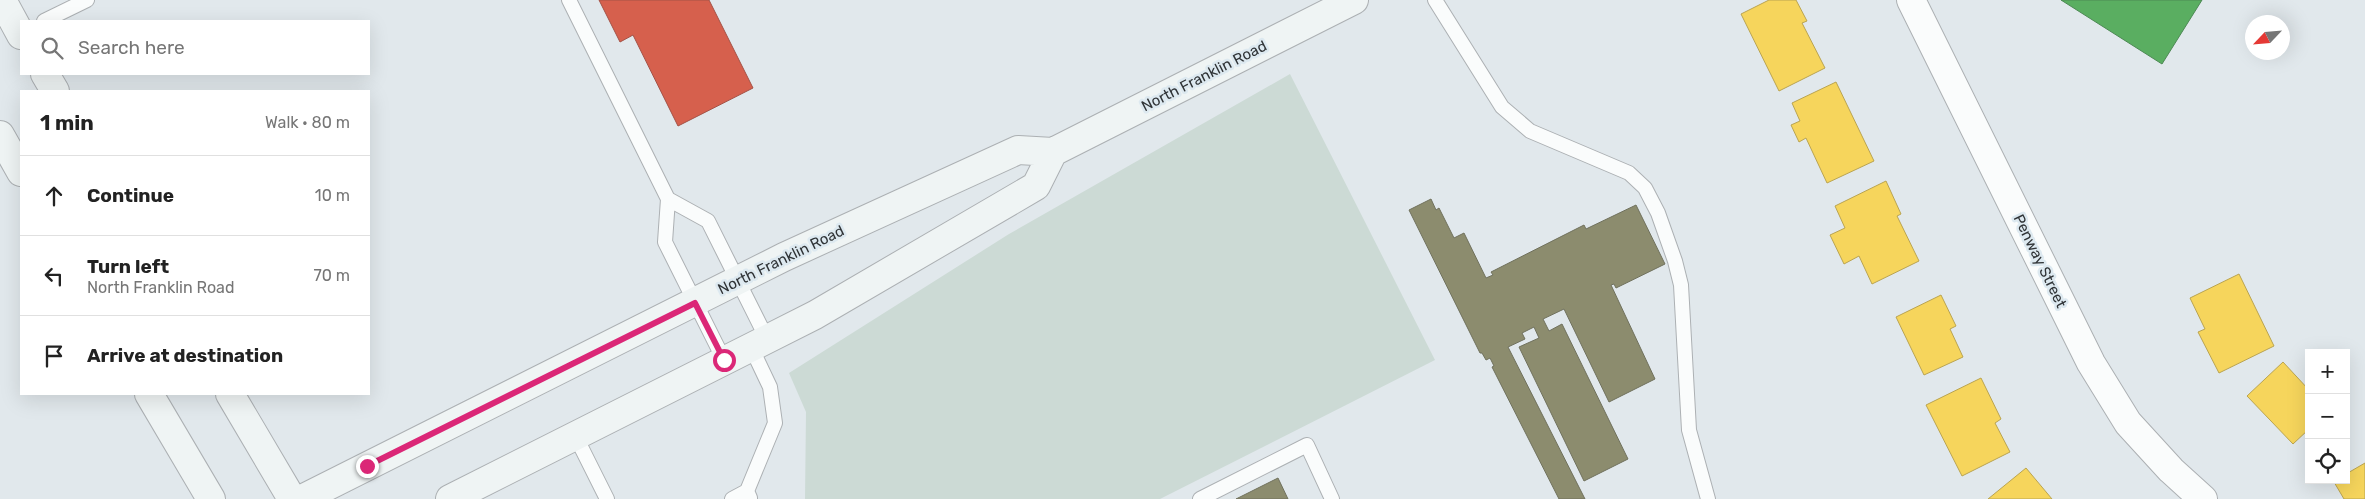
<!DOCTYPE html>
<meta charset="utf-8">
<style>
:root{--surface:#fff;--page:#f6f6f6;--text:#222;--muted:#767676;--line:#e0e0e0}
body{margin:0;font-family:Rubik,sans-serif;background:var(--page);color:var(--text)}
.controls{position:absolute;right:15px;bottom:15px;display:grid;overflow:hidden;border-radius:0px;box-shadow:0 5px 20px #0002}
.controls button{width:45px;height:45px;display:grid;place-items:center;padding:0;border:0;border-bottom:1px solid var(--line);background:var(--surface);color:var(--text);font:25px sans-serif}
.compass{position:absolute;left:2245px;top:15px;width:45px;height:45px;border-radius:50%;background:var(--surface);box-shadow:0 5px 20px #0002;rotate:244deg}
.stop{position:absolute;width:15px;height:15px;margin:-11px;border:4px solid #db2777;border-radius:50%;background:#fff}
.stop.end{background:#db2777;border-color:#fff;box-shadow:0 1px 5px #0008}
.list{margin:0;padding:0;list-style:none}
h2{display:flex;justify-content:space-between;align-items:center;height:65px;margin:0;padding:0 20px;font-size:21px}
h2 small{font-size:16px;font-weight:400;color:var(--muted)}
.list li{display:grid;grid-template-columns:32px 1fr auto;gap:15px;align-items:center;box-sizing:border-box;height:80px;padding:0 20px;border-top:1px solid var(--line)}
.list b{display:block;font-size:19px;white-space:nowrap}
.list p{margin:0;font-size:16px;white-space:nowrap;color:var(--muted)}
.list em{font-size:16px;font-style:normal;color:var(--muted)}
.icon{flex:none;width:28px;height:28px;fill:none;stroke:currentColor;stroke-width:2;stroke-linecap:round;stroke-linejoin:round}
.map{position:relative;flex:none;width:2365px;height:499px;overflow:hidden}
.search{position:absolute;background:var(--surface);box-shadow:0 5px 20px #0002;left:20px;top:20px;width:350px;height:55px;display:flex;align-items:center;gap:12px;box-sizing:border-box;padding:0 18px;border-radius:0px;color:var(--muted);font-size:19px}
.panel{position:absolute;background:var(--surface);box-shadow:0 5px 20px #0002;left:20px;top:90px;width:350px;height:305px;border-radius:0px}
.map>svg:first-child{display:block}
</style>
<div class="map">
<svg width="2365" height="499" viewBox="0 0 2365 499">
<rect width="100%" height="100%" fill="#e1e8ec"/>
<path fill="#ccdad5" d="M1290,74L1435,360L1160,499H805L806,412L789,373L1009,234Z"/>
<path fill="#f6d55c" stroke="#baa451" d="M1769,0H1796L1807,21L1802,23L1825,68L1779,91L1741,14Z
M1836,82L1874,161L1827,183L1806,138L1799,142L1791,125L1800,121L1792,103Z
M1886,181L1901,214L1897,216L1919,261L1872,284L1859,256L1844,264L1830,235L1845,228L1835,206Z
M2239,274L2274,346L2219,373L2198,332L2205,329L2190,298Z
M1941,295L1956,326L1950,329L1963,357L1924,375L1896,317Z
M2283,362L2309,390V429L2293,444L2247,396Z
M1981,378L2001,419L1995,423L2010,452L1962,476L1926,405Z
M2365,463V499H2344L2334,482L2346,480V474Z
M2026,468L2052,499H1988Z"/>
<path fill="#d6604d" stroke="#a45246" d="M599,0H709L753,88L678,126L633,35L620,42Z"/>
<path fill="#5aae61" stroke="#4d8954" d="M2061,0H2202L2162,64Z"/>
<path fill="#8c8c6e" stroke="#70715d" d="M1431,199L1436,210L1439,208L1454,238L1464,233L1486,278L1493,275L1491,272L1584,225L1586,229L1636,205L1665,264L1616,288L1614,284L1611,285L1655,379L1609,402L1564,309L1543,319L1549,331L1562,324L1628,459L1584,481L1519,347L1539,338L1534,327L1522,333L1525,339L1508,347L1585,499H1559L1492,367L1494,366L1490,358L1486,360L1482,353H1480L1409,210Z
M1278,478L1288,499H1236Z"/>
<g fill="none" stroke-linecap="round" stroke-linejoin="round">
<g stroke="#acb0b3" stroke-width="16">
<path id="lane" d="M569,0L668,199L665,242L724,360
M1435,0L1502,107L1530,131L1629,173L1645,188L1658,213L1675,261L1681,285L1689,430L1708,499
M44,21L87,0
M668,199L708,221L767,339
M575,435L607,499
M747,491L775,423L770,387L751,347
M732,499L747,491L750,498
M1200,499L1307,445L1332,499"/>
</g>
<g stroke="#acb0b3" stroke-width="30">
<path id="street" d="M1911,0L2091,363L2128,423L2171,470L2203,499"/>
</g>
<g stroke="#acb0b3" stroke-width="30">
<path id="secondary" d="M2,0L21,35
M45,74L55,91
M0,135L21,172
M149,394L211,499
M230,394L292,499
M302,499L784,257L1018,150L1053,152L1354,0
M450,499L815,315L1036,186L1053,152"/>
</g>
<use href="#lane" stroke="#fafcfc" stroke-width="14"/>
<use href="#street" stroke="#fafcfc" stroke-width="28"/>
<use href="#secondary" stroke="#eff4f4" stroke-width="28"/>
</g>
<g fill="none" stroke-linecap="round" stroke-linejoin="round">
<path stroke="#db2777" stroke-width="6" d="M367,466L695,303L724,360"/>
</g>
<g text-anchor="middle" stroke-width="5" stroke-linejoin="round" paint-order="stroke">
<g font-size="15" fill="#2f3336" stroke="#dde9f0">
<text transform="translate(1204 76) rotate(-27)" y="5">North Franklin Road</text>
<text transform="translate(781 260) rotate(-26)" y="5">North Franklin Road</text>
<text transform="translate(2040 261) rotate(64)" y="5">Penway Street</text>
</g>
</g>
</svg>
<div class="controls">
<button>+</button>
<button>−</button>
<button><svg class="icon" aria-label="locate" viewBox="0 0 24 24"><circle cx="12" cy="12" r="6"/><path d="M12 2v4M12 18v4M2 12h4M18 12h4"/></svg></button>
</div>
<svg class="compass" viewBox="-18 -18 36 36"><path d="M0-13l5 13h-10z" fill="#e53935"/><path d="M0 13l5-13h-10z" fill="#767676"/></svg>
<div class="stop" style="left:724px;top:360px"></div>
<div class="stop end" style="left:367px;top:466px"></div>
<div class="search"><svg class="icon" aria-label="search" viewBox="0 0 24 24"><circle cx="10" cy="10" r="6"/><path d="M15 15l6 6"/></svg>Search here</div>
<section class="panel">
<h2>1 min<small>Walk · 80 m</small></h2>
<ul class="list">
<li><svg class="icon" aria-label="ahead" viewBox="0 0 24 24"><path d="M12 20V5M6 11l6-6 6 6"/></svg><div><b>Continue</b></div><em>10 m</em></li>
<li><svg class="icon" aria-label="left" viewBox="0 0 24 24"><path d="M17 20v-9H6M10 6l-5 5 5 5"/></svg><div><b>Turn left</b><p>North Franklin Road</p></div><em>70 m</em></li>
<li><svg class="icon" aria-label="arrive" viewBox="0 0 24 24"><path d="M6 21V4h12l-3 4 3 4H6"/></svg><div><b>Arrive at destination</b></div></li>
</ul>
</section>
</div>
